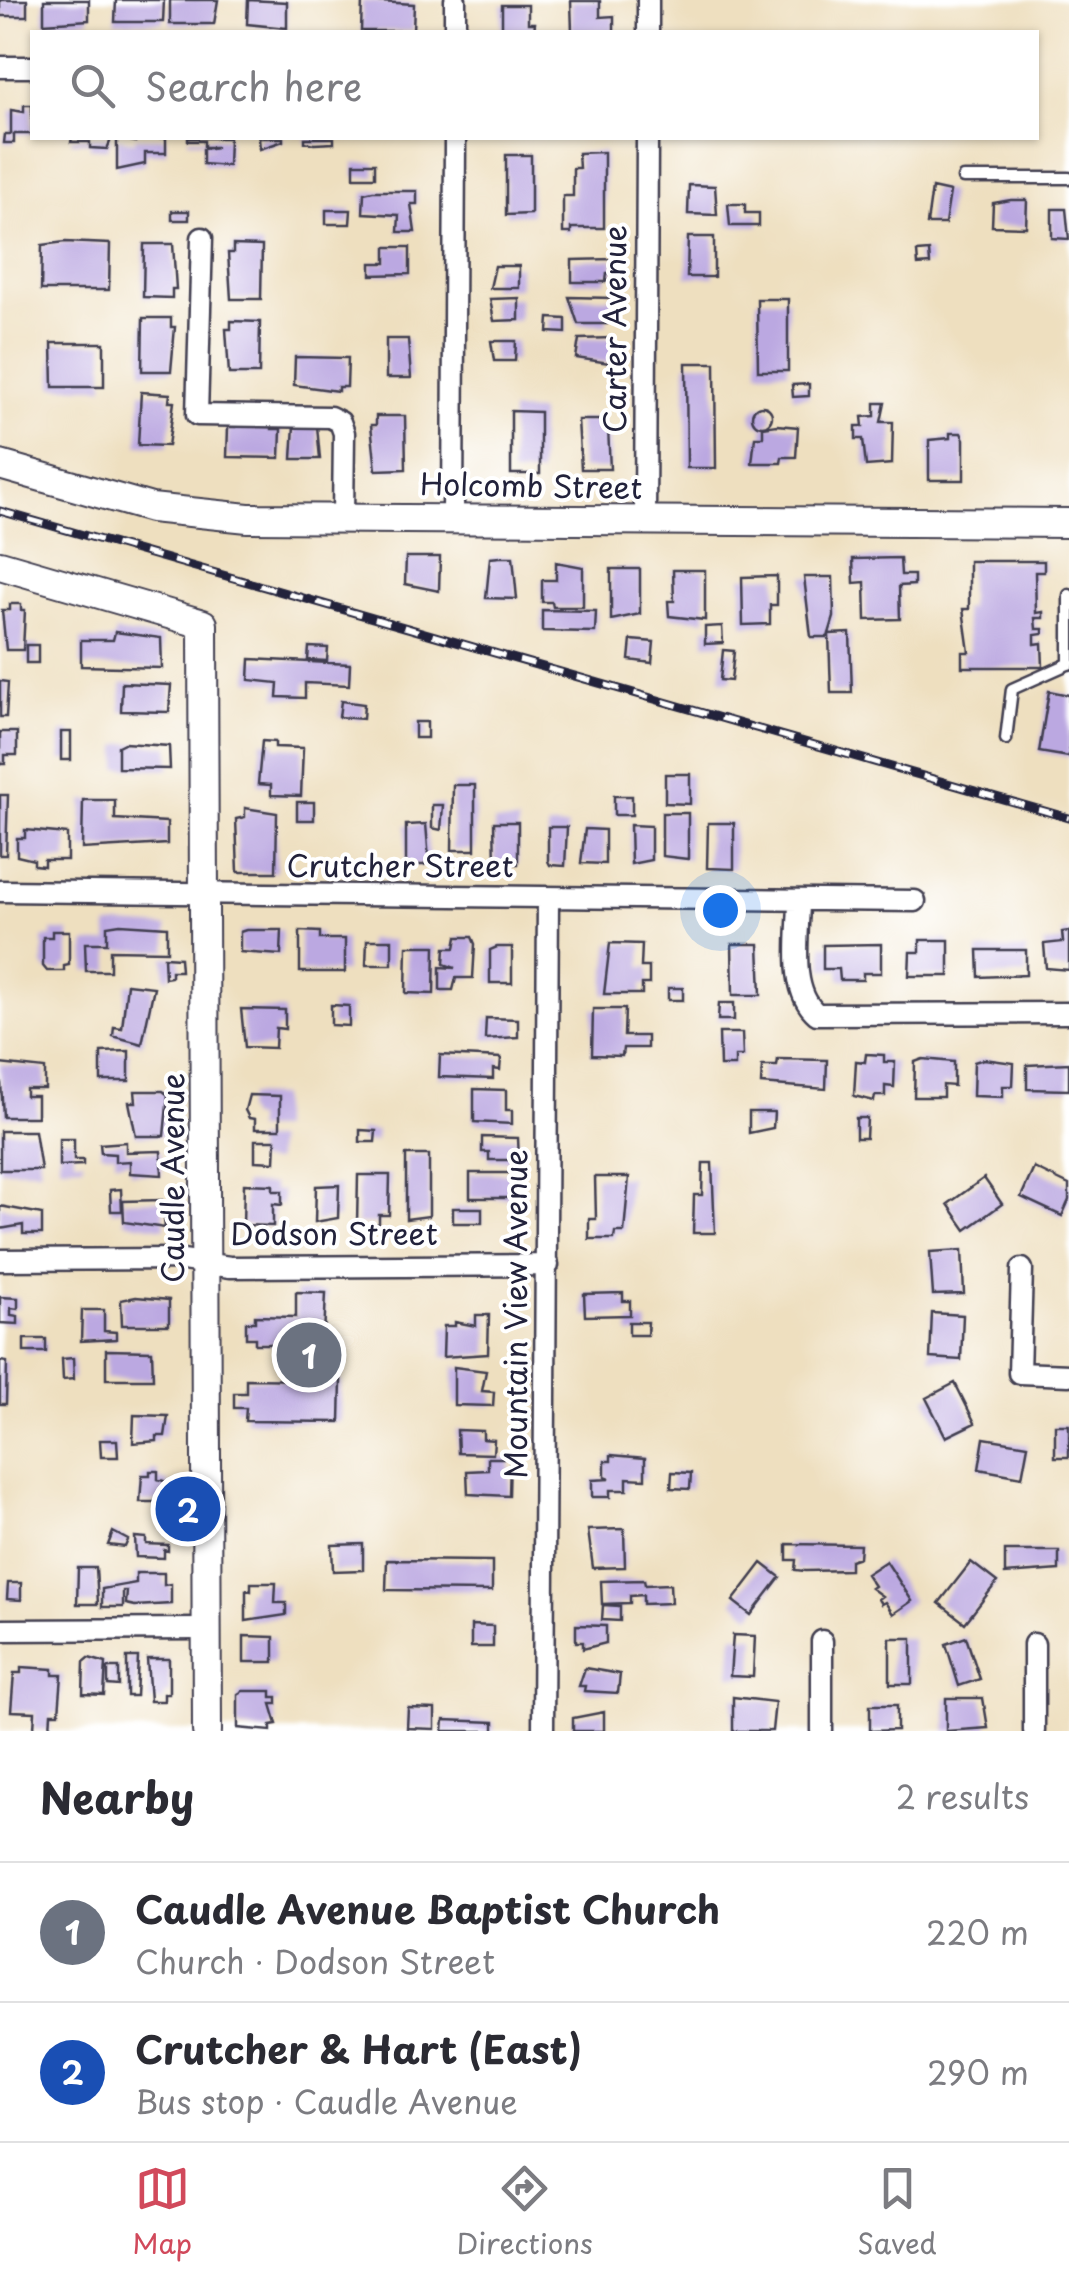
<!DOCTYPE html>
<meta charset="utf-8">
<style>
:root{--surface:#fff;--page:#f7f7f7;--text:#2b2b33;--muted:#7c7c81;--line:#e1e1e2;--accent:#d1495b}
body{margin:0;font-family:"Playpen Sans",sans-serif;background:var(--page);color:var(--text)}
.you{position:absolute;left:720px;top:910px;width:35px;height:35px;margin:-25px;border:8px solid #fff;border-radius:50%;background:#1a73e8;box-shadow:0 0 0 15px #1a73e833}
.badge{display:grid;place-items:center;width:65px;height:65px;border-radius:50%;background:var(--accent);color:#fff;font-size:32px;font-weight:700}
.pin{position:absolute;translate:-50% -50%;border:5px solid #fff;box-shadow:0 2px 10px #0006}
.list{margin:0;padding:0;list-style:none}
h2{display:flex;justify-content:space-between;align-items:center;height:130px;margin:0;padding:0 40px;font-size:42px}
h2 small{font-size:32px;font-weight:400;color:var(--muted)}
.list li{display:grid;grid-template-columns:65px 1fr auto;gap:30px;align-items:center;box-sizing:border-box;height:140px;padding:0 40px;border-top:2px solid var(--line)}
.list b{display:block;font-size:38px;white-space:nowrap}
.list p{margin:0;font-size:32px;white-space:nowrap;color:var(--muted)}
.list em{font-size:32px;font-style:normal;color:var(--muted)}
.icon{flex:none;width:55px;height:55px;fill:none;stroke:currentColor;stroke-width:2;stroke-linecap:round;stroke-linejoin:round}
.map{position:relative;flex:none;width:1069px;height:1731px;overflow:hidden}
.search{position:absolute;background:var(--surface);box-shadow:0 2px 8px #0004;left:30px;right:30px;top:30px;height:110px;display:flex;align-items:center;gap:25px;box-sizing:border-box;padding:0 35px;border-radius:0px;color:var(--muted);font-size:38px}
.sheet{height:410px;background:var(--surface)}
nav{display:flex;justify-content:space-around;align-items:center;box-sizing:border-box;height:140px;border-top:2px solid var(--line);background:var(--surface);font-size:28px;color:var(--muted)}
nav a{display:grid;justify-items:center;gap:5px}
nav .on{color:var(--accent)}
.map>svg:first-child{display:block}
</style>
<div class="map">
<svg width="1069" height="1731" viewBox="0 0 1069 1731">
<rect width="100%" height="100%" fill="#fff"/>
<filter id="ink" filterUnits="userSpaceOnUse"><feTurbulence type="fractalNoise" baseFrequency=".01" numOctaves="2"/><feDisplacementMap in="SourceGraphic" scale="20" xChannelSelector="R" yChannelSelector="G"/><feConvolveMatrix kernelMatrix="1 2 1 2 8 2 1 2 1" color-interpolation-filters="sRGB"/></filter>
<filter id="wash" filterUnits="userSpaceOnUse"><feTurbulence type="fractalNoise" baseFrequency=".0048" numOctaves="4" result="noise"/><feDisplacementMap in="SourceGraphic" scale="40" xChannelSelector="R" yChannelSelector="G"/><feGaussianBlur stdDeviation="2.25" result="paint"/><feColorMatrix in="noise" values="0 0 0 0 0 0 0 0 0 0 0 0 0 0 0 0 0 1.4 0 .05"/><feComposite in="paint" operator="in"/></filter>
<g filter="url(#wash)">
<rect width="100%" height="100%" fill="#eedfbf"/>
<g id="blocks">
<path fill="#bba8e1" d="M0,0H27V16H0Z
M44,0H89V20L44,23Z
M116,0H164L163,22H115Z
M170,0H218L214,24H170Z
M248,0L287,2V28L247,24Z
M362,1L414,4L413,31H361Z
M571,1H600V17L614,16V32H572Z
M502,5H528V23H535L534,31H502Z
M24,105H32V134H14V143H4L5,134H11V110L24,112Z
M72,138H110V142L107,149L90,148V142H71Z
M117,138L135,142V138H166V153H145V164L117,170Z
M188,138H229L228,166L203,164V149L217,147H204V141H188Z
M259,138H283V141L260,149Z
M305,138H334V143L314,144L305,142Z
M604,152V228H571V233H563V196H573V168H579L578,153Z
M506,155H531V214L506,215Z
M354,163H375V177H354Z
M689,185L715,186L717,215L688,214Z
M932,188L950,192L945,224H927Z
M373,191H417V204H411L415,232H398L399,215L363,213L364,193Z
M1011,200H1027L1026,227L992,226L993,203Z
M728,204H745V213H759V226H730Z
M1052,209H1066L1069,239L1052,238Z
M326,210H351L350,224H326Z
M172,211H189V220H172Z
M688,237H714V277H687Z
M65,242L110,244L109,290H41L42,245Z
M144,244H173L176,289H172V298L143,297Z
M233,245L262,246L261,299H231L228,253H233Z
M386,247H410V274L371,275V263H386Z
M929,251L930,264L918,265L917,252Z
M613,259L614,273H607L606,282H572V260Z
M495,266H519V288H490Z
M569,297L613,298V313H606L607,324H578Z
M519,298V320L494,321L490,299Z
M757,299H788V371H758Z
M143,318H171V327H175L171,371H142Z
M549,318L566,319V333L548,332Z
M231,321L260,322L259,374H229L226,329H231Z
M612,338L616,364L576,358L579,339Z
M386,339H408L411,378H386Z
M491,341H516L515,361H494Z
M52,343H104V387H53Z
M295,357L348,358L347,387H338V391L294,385Z
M686,363H715L716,468H687Z
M809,384V396L793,397L792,385Z
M141,392L170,394L169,402H174L168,446L138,445Z
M875,403H885L881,422H893L892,464L866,466L863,439H856V426H863L862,417L875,416Z
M752 416a10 10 0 1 1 20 0a10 10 0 1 1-20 0Z
M511,411L540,412V474H511Z
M376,416H405L406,469L376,470L371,425H376Z
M578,420H602V428H608L610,469H581Z
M236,423L272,424V429H281L280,458L227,457L228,427H236Z
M294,425L317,426L320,459H292Z
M777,425L798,427L796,457H782L781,463H752L755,437H763V427Z
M950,433H961L964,439V480H929V440L950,438Z
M406,557H440L439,591L405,584Z
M500,557H513L517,599L486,598L490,558Z
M900,558L901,575H914V585L899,586L900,619L866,620L865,582L854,583L853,559Z
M969,561H1044V572H1035L1036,613L1043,612V618H1035L1036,629H1043V634L1035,635V644L1042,643L1043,667H962V652H969L963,609H969Z
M556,562L583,567V607H553L552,602H542V580H556Z
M611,569H640V614L611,620Z
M673,570H705V620L669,616L668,601H674Z
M777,576V605H770V624L743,625L742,577Z
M804,577H833L834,617L828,637H811Z
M10,604H21V610H25L23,650H6L2,610H10Z
M542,610L596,611L595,632L542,631Z
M722,626L723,643L705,644V627Z
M115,632L161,638L162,668L81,666V640H113Z
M850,633L852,693H831L829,634Z
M631,640L654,642L652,663L629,660Z
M26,645H38V663H26Z
M309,647L328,648L327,661L308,660Z
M723,650L734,651L731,681L720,680Z
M250,659L350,664L349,685L305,683V698L277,697L278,683L249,680Z
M0,681L8,682L6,717H0Z
M122,683L171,685L169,712L121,711Z
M1049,691L1069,695V757L1039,752Z
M341,701L364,704L363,719L339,717Z
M415,722H427V738H415Z
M0,732H17V755H5V764H0Z
M61,732H71V760H61Z
M262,741L275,742V747L303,748L301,796L271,795V785L258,784Z
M124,743L169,746L170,769L118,768V746Z
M665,774H690V804L665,803Z
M453,785H475V850H452Z
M0,795H8L6,855H0Z
M614,796H632V815H614Z
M83,800H115V819L167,822V844L82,849Z
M297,802H314V820H297Z
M432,805H443L441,830L432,828Z
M245,808L277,813L276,872H238L236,819L245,817Z
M662,813H688V859L662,856Z
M494,822H518V864H495Z
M708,823H734V869L707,868Z
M426,824L429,860L424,865H406V825Z
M630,825L651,826V860L631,864Z
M548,827H567L565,866L550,865L548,861Z
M585,829L605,830V864L581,863Z
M25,830L67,834V860H44V866L34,865V860L17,856V838H25Z
M120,924L167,927V951L110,950V971H86L85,943H107V926Z
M246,930H282L281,955L240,952V932Z
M52,931H69V965L64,966V971H47L43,966V937H52Z
M300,931L320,932V939H345V972H300Z
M1069,931V970L1046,968L1044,944L1063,942L1062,932Z
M457,937H472L475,944L473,978H456L453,990H440V967L455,968L444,964L445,948H455Z
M367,940H392V965H366Z
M920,940H949V976H909L910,952H920Z
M610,943L642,944L641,967H649V984H642V994H604Z
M732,944H759L761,995H733Z
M881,944V973H863V980H840L839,969H823V945Z
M407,946H435L434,994L406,993Z
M497,947H512V983H490V950Z
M978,950H1026V975L979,977Z
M164,957L180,958L181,971H171V977L165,978Z
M127,984L154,987L142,1044L113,1036L114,1027L122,1028Z
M668,988H683V1000H668Z
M719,1003H734V1020H718Z
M331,1005L349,1006V1026L331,1025Z
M241,1009L285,1010V1029L276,1028L275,1048L245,1047Z
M593,1009H625L624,1036H647V1048H623L622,1056L592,1055Z
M486,1018L518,1019V1037L485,1039Z
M719,1033H742L743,1056H735V1066H720Z
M129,1051V1081H101V1052Z
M866,1054L884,1055V1062H895L894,1087L885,1086V1096H875L874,1101L854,1096L856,1061L865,1062Z
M440,1055L501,1058L500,1070L493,1069V1079L439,1077Z
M778,1059L827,1060L826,1089L761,1084L762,1066H777Z
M923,1059L954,1062V1086L943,1085V1097H914L915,1062Z
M984,1059L1014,1063L1013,1086H1003V1097L973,1096L974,1062Z
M1069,1063V1090L1027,1089V1065Z
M0,1064L45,1069V1089H26V1096H37V1117H3Z
M474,1089L506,1090V1110H512V1124L474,1122Z
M135,1091H163L168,1095L164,1136H136L129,1102H136Z
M249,1095L280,1096V1129H255V1119L249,1118L245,1110Z
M749,1112H774L773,1128L749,1133Z
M856,1118H867L866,1138H856Z
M360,1130L376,1131L375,1142H360Z
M0,1131H35L41,1170H0Z
M482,1137L518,1138L519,1160H489V1152H482Z
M59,1139H74V1160H83V1165L59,1166Z
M255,1140H276L275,1162L255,1161Z
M126,1142V1152L161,1151L162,1175L130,1173V1161L115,1162V1154L101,1153L100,1144Z
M406,1155H429V1216L406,1219Z
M703,1163H712L715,1233H693L694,1195H702Z
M1034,1168L1069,1185V1200L1062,1216L1021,1197Z
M470,1173H517V1198H470Z
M358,1175H390L389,1215H379V1224H357Z
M595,1177H629L624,1232H615L614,1239H589V1219H596Z
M984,1178L1002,1204L966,1230L948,1204Z
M244,1184L273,1185V1191H282V1205L273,1204V1226L243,1225Z
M339,1185L338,1218L315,1222L316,1186Z
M121,1189L122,1211H111L110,1190Z
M162,1200L165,1228L124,1222L123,1201Z
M0,1206L42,1214V1234H23V1225L0,1229Z
M453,1208H482V1223H453Z
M962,1250L964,1294L933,1295L930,1252Z
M296,1292L326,1293L322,1379L341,1380L340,1422L245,1421L246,1408H234V1393H246V1379L312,1380V1368H296V1344H255V1338H246V1322H255V1316L296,1317Z
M623,1293V1301H630V1315L585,1316L584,1294Z
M0,1297L18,1298V1309L11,1308V1315L18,1316V1324L0,1323Z
M136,1297L169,1300V1325H122L121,1300Z
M82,1310H104V1331L116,1332V1339L81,1341Z
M932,1313L963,1315L961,1360L930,1358Z
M476,1315H489L488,1354L443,1357L444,1326H455V1322L476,1326Z
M629,1322H648L647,1335H629Z
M24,1339H46V1352H24Z
M106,1350L152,1351L153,1379H106Z
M73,1358L74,1379L63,1380L62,1359Z
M0,1361L7,1362L6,1404H0Z
M454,1367L486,1371L482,1391L494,1392L493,1406L454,1405Z
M955,1383L975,1423L946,1437L926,1398Z
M134,1415L168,1416L165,1436H157V1441L133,1443Z
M1055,1425H1069V1457H1055Z
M457,1430L483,1431V1439L494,1440L493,1454L458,1453Z
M984,1438L1028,1445L1022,1477L979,1469Z
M100,1440H117L118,1457H101Z
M611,1455L645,1458V1479L627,1478V1490H610V1497H592V1480L610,1479L605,1477V1461H611Z
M488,1458H510L509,1496L468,1494L467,1471L488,1470Z
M150,1471H158V1479L169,1483L164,1502H140L142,1475H150Z
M672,1472L691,1473L690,1489L671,1488Z
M624,1529L625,1567L593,1568L588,1530Z
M113,1532L128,1540L125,1547L108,1545Z
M135,1537L146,1538V1544L168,1545V1551L164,1550V1558L136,1557Z
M363,1544V1570L333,1571L332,1545Z
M787,1544L860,1545L859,1557L850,1560V1570L805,1571L795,1570L796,1560H787Z
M1005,1551H1059V1570L1005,1574Z
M387,1560L492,1561V1591L386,1590Z
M886,1561L912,1601L893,1614L885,1602L881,1604L878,1599L882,1596L871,1588L874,1586L866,1574Z
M971,1562L997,1582L965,1623L939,1603Z
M762,1563L780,1577L751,1615L733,1601Z
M78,1568H96L98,1604H77Z
M136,1573H164V1585L171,1584V1604L135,1606L126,1604L127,1591H123V1607H102V1589L136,1583Z
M644,1580L645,1585L670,1584L671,1603L643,1604V1595L630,1596V1603L602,1604L601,1581Z
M8,1583H21V1600L7,1599Z
M251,1583H276L275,1603H286V1615L246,1621V1590L251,1591Z
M603,1605L620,1606V1621L602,1620Z
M471,1625L493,1626V1647H471Z
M576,1625L606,1626V1643L583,1649V1642H576Z
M733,1635L755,1636L753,1677L730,1676Z
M244,1636L274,1637V1662H244Z
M966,1637L980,1679L959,1686L946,1644Z
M890,1638H912V1684H890Z
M127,1657H138L136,1696H127Z
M89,1658L106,1663L104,1695L83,1694L84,1662Z
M147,1659H169V1694H164V1701H150Z
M21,1667L53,1669V1675H62L59,1713H51L50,1730L34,1728L35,1712L11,1711L14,1673H21Z
M108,1668H119V1686L108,1685Z
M585,1668L620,1674L618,1693L584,1691L585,1686H579Z
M243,1691H271V1697H277V1704H271L277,1724L271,1725V1731L238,1728V1694Z
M733,1697L775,1702L772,1731H733Z
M946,1698H983L988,1728L946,1731Z
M870,1705H897V1730L870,1731Z
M408,1708L435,1709V1729L407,1728Z
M604,1712V1731H573V1718Z
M444,1720L494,1722V1731H443Z"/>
</g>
</g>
<g filter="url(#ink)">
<use href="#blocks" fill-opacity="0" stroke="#413e4f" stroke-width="2.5"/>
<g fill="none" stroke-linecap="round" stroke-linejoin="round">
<g stroke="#413e4f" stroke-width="15">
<path id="lane" d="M963,178H1069
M1069,595V664
M1006,739L1012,689L1068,664"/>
</g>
<g stroke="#413e4f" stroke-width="25">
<path id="street" d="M455,32V0
M648,32V0
M0,67H32
M202,238L197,415L330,417L340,422L344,433L343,517
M453,519L455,138
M645,520L647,138
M0,891L915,901
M799,900C799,935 788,990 817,1014L1069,1013
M0,1260L176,1259L230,1267L548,1265
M1022,1269L1019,1373L1069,1375
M0,1630L207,1629
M1034,1644V1731
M543,1731L548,898
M822,1731V1641"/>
</g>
<g stroke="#413e4f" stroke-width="32">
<path id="secondary" d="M0,465L151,508L248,518L1069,523
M0,565L203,624L207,1731"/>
</g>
<use href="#lane" stroke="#fff" stroke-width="10"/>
<use href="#street" stroke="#fff" stroke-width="20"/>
<use href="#secondary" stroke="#fff" stroke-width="28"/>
<g stroke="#22223b" stroke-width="9">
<path id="rail" d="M0,511L1069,818"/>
</g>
<use href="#rail" stroke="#fff" stroke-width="5" stroke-dasharray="15" stroke-linecap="butt"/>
</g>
</g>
<g text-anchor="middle" stroke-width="8" stroke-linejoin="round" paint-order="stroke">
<g font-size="30" fill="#22223b" stroke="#fff">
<text transform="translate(616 329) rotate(-90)" y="10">Carter Avenue</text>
<text transform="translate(531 487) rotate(1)" y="10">Holcomb Street</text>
<text x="400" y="877">Crutcher Street</text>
<text transform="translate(174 1178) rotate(-90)" y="10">Caudle Avenue</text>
<text x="334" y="1245">Dodson Street</text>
<text transform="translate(517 1314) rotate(-90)" y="10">Mountain View Avenue</text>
</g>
</g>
</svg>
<div class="you"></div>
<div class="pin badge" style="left:309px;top:1355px;background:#6b7280">1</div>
<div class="pin badge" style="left:188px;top:1509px;background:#1a4fb4">2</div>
<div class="search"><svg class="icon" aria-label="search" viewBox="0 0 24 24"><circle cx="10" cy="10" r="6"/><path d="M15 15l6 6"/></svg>Search here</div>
</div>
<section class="sheet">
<h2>Nearby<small>2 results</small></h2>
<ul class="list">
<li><span class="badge" style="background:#6b7280">1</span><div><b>Caudle Avenue Baptist Church</b><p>Church · Dodson Street</p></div><em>220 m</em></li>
<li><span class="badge" style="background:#1a4fb4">2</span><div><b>Crutcher &amp; Hart (East)</b><p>Bus stop · Caudle Avenue</p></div><em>290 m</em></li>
</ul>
</section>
<nav>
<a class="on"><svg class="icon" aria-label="map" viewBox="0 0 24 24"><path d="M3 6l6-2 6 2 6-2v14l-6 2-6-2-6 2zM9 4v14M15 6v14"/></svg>Map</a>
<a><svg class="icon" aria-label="directions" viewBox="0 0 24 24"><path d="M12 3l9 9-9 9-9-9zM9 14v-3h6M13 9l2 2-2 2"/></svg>Directions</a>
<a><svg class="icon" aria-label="saved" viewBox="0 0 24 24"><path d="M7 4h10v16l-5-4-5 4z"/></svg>Saved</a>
</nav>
